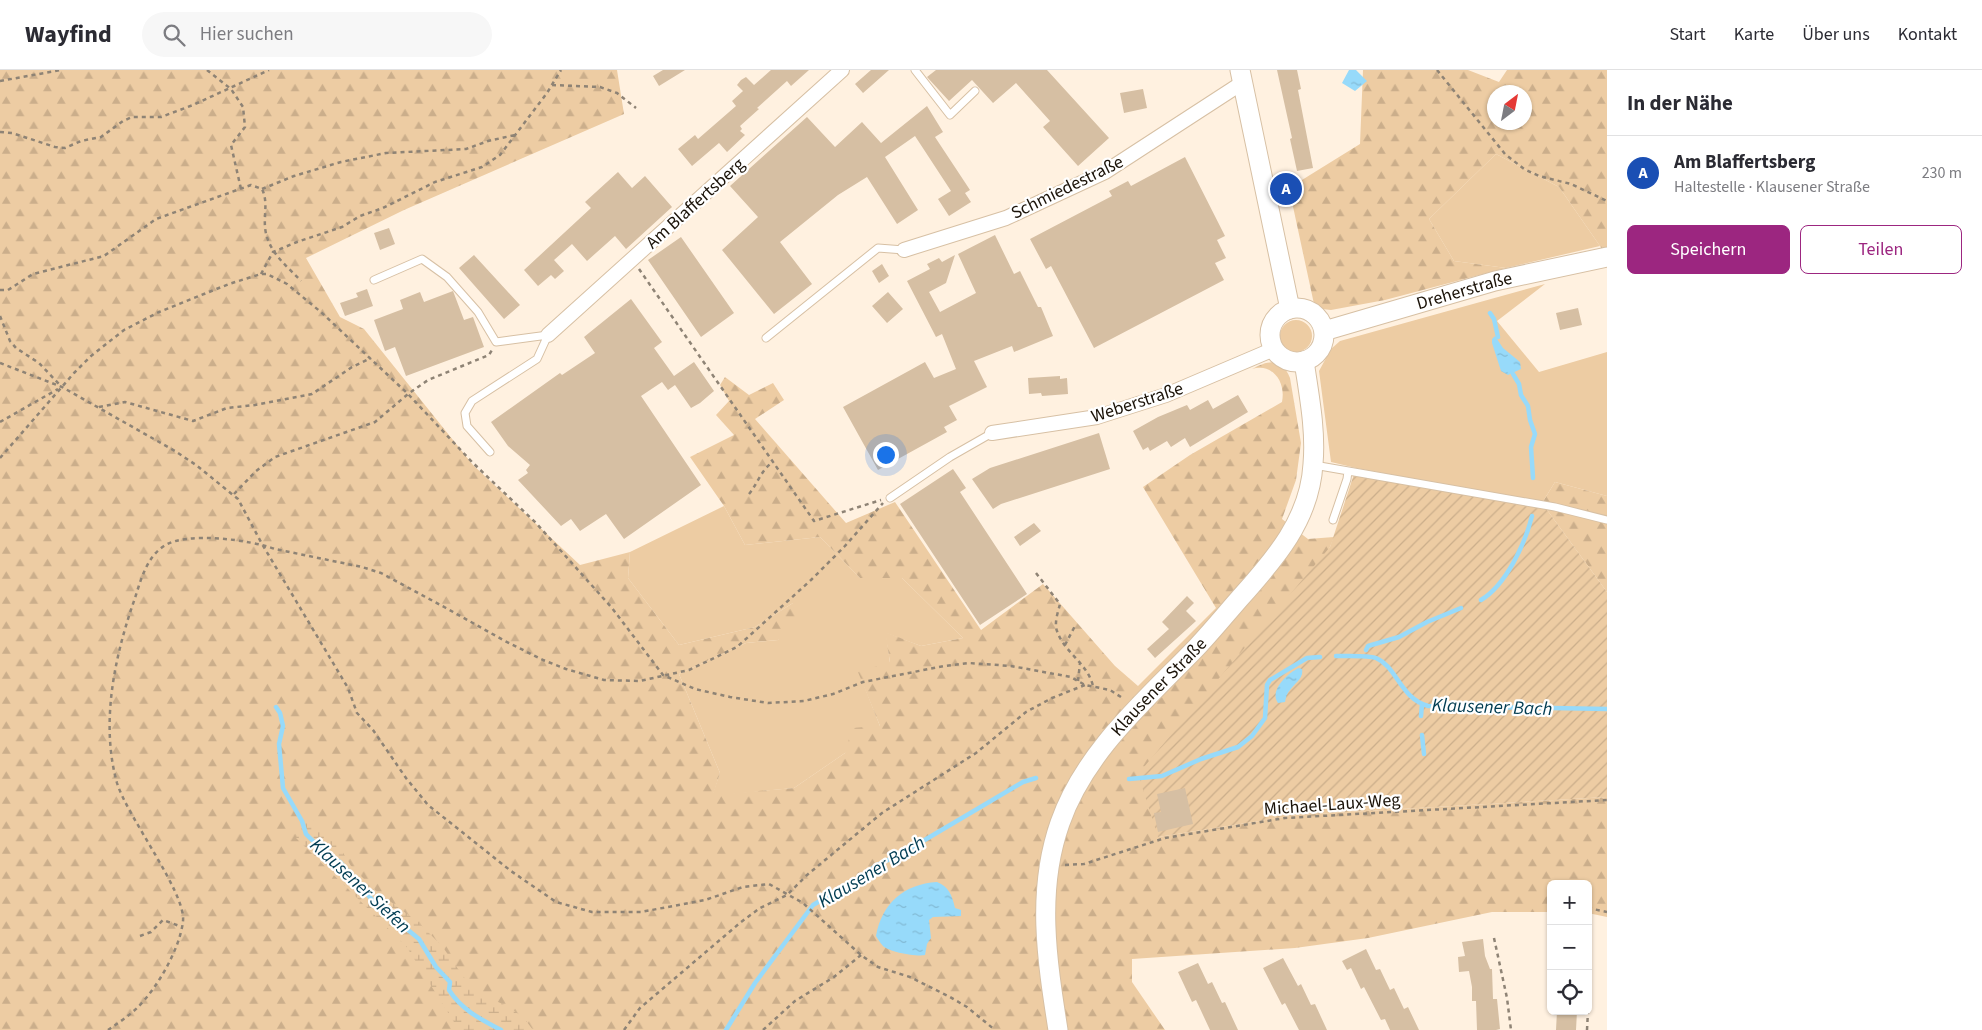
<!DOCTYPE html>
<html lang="de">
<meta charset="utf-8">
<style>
:root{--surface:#fff;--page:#f7f7f7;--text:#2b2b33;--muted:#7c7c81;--line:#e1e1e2;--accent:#9c2680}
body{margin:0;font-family:"Source Sans 3",sans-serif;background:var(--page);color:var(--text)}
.controls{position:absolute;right:15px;bottom:15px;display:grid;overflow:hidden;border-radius:8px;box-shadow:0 1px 4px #0004}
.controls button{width:45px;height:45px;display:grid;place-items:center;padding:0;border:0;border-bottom:1px solid var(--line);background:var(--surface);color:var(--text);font:25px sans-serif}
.compass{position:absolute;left:1487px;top:15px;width:45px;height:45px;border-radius:50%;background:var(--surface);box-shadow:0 1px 4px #0004;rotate:32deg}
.you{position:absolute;left:885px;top:384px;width:18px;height:18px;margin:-12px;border:4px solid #fff;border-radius:50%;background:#1a73e8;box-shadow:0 0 0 8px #1a73e833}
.badge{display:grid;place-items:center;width:32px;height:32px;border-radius:50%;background:var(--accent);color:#fff;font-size:16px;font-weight:700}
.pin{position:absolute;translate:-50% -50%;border:2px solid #fff;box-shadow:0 1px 5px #0006}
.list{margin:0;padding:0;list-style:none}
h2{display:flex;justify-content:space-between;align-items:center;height:65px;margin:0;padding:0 20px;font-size:21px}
h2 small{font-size:16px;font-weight:400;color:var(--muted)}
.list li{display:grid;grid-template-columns:32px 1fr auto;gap:15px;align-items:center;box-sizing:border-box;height:75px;padding:0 20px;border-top:1px solid var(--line)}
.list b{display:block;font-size:19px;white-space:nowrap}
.list p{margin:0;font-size:16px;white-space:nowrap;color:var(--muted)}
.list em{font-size:16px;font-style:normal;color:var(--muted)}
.actions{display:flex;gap:10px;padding:15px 20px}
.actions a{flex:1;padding:11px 0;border:1px solid var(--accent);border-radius:8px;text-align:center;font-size:18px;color:var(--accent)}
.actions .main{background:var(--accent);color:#fff}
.icon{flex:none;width:28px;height:28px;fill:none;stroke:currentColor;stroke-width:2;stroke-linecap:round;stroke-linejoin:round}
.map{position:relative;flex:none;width:1607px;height:960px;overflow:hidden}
header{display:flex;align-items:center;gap:30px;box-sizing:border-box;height:70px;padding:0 25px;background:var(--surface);border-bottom:1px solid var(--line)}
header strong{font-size:24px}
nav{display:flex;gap:28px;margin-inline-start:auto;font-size:18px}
.search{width:350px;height:45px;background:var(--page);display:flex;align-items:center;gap:12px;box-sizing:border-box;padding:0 18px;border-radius:28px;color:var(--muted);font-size:19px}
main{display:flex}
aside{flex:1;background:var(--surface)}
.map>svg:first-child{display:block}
</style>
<header>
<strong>Wayfind</strong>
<div class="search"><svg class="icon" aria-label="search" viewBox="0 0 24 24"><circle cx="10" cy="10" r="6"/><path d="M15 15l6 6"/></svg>Hier suchen</div>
<nav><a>Start</a><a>Karte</a><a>Über uns</a><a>Kontakt</a></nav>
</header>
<main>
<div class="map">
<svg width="1607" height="960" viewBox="0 0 1607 960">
<defs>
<pattern id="forest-firs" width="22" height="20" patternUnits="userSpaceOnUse" patternTransform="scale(1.25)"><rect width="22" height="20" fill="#edcca3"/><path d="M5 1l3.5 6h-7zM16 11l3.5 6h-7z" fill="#cbae8b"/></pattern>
<pattern id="wetland-marsh" width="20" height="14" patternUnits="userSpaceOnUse" patternTransform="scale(1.25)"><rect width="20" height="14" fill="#edcca3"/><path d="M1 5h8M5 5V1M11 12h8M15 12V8" fill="none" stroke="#cbae8b"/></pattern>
<pattern id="garden-furrows" width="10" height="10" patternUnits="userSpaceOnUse" patternTransform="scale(1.25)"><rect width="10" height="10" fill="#edcca3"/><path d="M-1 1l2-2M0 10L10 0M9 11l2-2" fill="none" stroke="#cbae8b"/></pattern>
<pattern id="water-ripples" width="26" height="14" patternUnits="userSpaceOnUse" patternTransform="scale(1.25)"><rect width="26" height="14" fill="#97dafa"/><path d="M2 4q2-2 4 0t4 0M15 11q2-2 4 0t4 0" fill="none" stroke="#82bad5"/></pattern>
</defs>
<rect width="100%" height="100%" fill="#fff1e0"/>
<path fill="#edcca3" d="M1496,84L1559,117L1600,176L1506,198L1454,191L1429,149Z
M1545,214L1497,251L1539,302L1607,282V426L1555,412L1542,433L1356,398L1331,392L1319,301L1331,279L1340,271Z
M1280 266a16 16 0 1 1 32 0a16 16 0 1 1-32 0Z
M724,436L745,475L820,467L860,508H902L963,568L921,576L886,563L890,593L859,603L880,656L845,683L794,718L712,726L720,703L679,604L746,573L778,570L793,533L755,557L679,575L628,508L630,482Z"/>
<path fill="url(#forest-firs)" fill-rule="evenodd" d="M0,0H617L624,44L404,140L306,188L340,247L364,259L473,395L580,495L630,482L628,508L679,575L755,557L793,533L803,541L778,570L746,573L679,604L720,703L713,725L794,718L845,683L852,658L880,656L858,602L890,592L885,562L921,576L963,568L902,508H860L820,467L745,475L724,436L690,387L734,365L716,345L729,331L720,315L725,307L749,325L773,313L784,330L755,349L846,453L895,432L981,560L1043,514L1115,596L1138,616L1216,538L1143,417L1190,385L1282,332C1286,312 1273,293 1252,299C1268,290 1282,287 1290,308L1301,373L1296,410L1282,449L1308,469L1334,467L1330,477L1158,767L1297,745L1607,727V847L1588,843V814H1551V842H1492L1368,868L1295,878L1132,889V912L1165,960H0Z
M1363,0H1468L1499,12L1507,0H1607V189L1600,176L1559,117L1496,84L1429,149L1454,191L1506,198L1385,230L1331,240L1322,239L1314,234L1289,118L1360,74ZM1494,22H1524V52H1494Z
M1555,412L1607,426V522L1542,433Z"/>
<path fill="url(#wetland-marsh)" d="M310,744L315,754L339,776L351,796L375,820L419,853L442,876L468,913L483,925L509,937L524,948L533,960H459L406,876L296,768Z"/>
<path fill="url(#garden-furrows)" d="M1356,398L1542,433L1607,522V727L1297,745L1158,767L1138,704L1330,477Z"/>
<path fill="url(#water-ripples)" d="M1349,0H1356L1367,11L1355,21L1342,13Z
M1495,266L1503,278L1520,292L1521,299L1508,305L1501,301L1492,273V269Z
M1299,598L1302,599C1304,608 1295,613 1290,620C1287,623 1286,627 1285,632L1278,633C1269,621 1287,603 1299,598Z
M937,812C949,817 952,825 955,838L961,840V846L933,847L929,850L931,868L927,874L925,885C917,887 889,882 883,876C880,873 878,869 876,866C882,833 904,814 937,812Z"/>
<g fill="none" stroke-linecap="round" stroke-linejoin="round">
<path stroke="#97dafa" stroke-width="4.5" d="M1490,243L1494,249L1498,267
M1513,304L1519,314L1521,325L1528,336L1530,350L1535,364L1531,377L1533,408
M1481,530C1506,515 1525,474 1532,446
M1366,580L1368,576L1399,567L1427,552L1461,538
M1336,586C1347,586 1368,585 1376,588C1397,597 1400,628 1428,636L1607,639
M276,637L280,643L283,656L279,674L283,718L302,751L306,764L321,779L327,781L331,787L340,792L374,832L419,869L436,897L450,912L449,920C462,940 480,949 501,960
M1421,646L1422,634
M1422,665L1424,684
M1129,709L1162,706L1201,689L1238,677L1252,666L1265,648L1267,615L1270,610L1307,588L1320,587
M726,960L755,913L813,835L859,808L877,795L901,784L1023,712L1036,708"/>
</g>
<path fill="#d6bfa3" d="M663,0H685L659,16L653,6Z
M771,0H809L791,16L787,11L757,38L759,39L740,56L742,59L740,61L745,65L727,82L719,73L692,96L678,79L695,65L698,69L736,36L732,31L743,21L737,15L741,10L746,7L754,15Z
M871,0H889L863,23L855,14Z
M936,0H1047L1109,68L1078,96L1043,57L1050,51L1016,13L993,33L972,10L949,31L927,7Z
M1277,0H1297L1301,19L1298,20L1313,98L1297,101L1290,69L1292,68Z
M1143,19L1147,38L1124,43L1120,23Z
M927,36L943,62L935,67L970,120L965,123L971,132L949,146L938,129L951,121L915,66L885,87L918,140L897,154L867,107L838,125L780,172L812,214L774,244L722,180L758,147L730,116L807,47L835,77L862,52L881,73Z
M1185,87L1225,166L1217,170L1226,188L1215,193L1224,210L1094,278L1051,196L1046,199L1030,169L1112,126L1109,121L1128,111L1131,116Z
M618,102L632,118L645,106L672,137L626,179L615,166L587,191L572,174L554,190L564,201L555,209L551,205L538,216L524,200L591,138L585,132Z
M389,158L395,174L380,180L374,163Z
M995,165L1014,204L1020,201L1038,237H1041L1053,266L1014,282L1012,276L974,291L987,317L949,336L957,350L944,357L947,362L878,400L843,337L925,292L934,308L956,299L942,264L936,267L907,211L930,199L927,194L939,188L942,192L955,185L946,213L929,222L940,242L976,223L958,184Z
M681,167L734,243L701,267L648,190Z
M474,185L520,235L504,249L459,198Z
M882,194L889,206L879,213L872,201Z
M367,219L373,236L345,246L340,233L358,227L356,223Z
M453,221L464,250L473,247L484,277L406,306L395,277L385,281L374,250L403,239L400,230L420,222L424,232Z
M888,222L903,239L887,253L872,236Z
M631,229L662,272L654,278L674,306L694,292L714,321L700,333L691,338L675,315L668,320L662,312L641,326L701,415L624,469L606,444L580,461L571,449L561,456L518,410L528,403L526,400L530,395L508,376L491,352L560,303L562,305L595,283L584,267Z
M1578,238L1582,255L1560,260L1556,243Z
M1060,306V309L1067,308L1068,324L1042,326L1041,323L1029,324L1028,308Z
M1238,325L1248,342L1190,377L1185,368L1171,377L1167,371L1150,381L1148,377L1143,380L1133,361L1158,347L1187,335L1190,340L1208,330L1213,339Z
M1099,363L1110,399L1001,434L993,439L972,409L990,398Z
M953,399L966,418L960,422L1027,524L980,555L900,434Z
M1034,453L1041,461L1020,476L1014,467Z
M1187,526L1194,533L1186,541L1196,551L1155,588L1147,579L1169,559L1162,552Z
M1185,718L1193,754L1158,762L1154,743L1161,742L1157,724Z
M1483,869L1485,886L1490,899H1492L1493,929H1497L1500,959L1496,960H1477L1476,931H1472V917L1469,901L1459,902L1458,887L1465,886L1462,872Z
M1366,879L1376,900L1380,899L1390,920L1394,918L1404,939L1408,937L1419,960H1390L1385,949L1381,950L1364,917L1361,919L1351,898L1347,900L1342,891Z
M1283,888L1298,916L1301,914L1311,935L1315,934L1327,960H1299L1285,933L1282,935L1263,898Z
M1198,893L1208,914L1212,912L1222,933L1225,932L1238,960H1210L1196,930L1192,932L1178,902Z
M1557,941H1577L1576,960H1556Z"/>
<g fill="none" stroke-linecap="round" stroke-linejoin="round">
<g stroke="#d7c0a4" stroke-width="9">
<path id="service" d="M915,0L950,45L975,21
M374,210L422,189L447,207L478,242L496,272L548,265
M766,268L878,178L904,180
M490,382L467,356L465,343L472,331L537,289L548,265
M1314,395L1555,437L1607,450
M890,428L950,387L992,363
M1333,450L1347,409L1348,401"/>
</g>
<g stroke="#d7c0a4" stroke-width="16">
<path id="minor" d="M904,180L1006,148L1105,102L1242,13
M548,265L842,0
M992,363L1097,347L1166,325L1274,279"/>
</g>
<g stroke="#d7c0a4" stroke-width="21">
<g id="secondary">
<path d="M1240,0L1290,239"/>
<circle cx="1297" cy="265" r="27"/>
<path id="s1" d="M1324,261L1495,211L1607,187"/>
<path id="s2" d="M1058,960C1047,890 1036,821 1060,753C1085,681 1146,630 1197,577C1212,561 1226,544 1240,528C1275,489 1310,449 1313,394C1316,360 1309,325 1304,291"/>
</g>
</g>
<path stroke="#8e8375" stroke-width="2.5" stroke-dasharray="4 4" stroke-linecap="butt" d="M207,0L231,19L243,37L245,57L231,75L241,119
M1437,0L1505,84L1524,99L1539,106L1571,114L1607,131
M0,11L61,0
M552,15L600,17L617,23L636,38
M0,62L12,63L55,77L65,78L81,71L101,67L123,51L132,47H161L193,35L269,0
M262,119L294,106L341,92L386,83L466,79L488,71L515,65
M639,199L814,451L881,430
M261,204L273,182L297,172L342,157L360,146L383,138L435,112L482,97L500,85L547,23L561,0
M0,220H8L33,204L104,186L156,149L251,115L262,119C268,131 264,144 265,157C267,181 286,195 301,211
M0,246L10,271L16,278L39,293L59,314
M0,293L62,317L175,381L196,395L238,429L262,474L348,618L357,643L373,660L406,708L428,735L511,801L556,832L592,842H641L705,830L743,817L769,814L803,833L861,885L878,897L910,907L950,927L967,937L995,960
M99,337L125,332L193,351L227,338L255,335L312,324L352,297L371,288
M0,352L58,319
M0,388L74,303L91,286L124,260L159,242L229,214L261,204H267L287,214L322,243L408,324L472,392L536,453L612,538L663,605L695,619L730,627L768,633L804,631L833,624L863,612L944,596L969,593L1011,596L1071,607L1085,615L1110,620L1124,629
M234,424L256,401L275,387L375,352L408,324L428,310L489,285L492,280
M749,424C758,413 761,400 773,392
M1036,503L1060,534C1058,542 1054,553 1057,561C1064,582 1088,594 1093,616
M1065,575L1076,554
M1078,611L1080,593
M1065,795L1084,794L1165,768L1285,748L1607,730
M1588,838L1607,842
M140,866L151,862L163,850L182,857
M1494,868L1507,928L1511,960
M1588,910V938
M108,960C118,953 129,946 138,937C157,918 180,879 183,851C186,823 128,748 117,713C100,652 115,585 135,528C141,509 147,487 164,476C186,461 251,470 275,479L362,497L381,503L446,538L505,571L543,590L566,599L604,610L640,611L689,600L737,577L811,510L844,477L883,433
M624,960L640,938L741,852L760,838L787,825L807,805L882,743L976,683L1026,642L1052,628L1085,615
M763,960L795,931L834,907L861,885
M1587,960L1588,941"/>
<use href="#service" stroke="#fff" stroke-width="7"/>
<use href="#minor" stroke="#fff" stroke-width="14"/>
<use href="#secondary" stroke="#fff" stroke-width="19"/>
</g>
<g text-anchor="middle" stroke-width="4.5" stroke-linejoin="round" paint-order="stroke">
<g font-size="18" fill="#1a1208" stroke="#fff">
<text transform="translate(1067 117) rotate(-26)" y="6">Schmiedestraße</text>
<text transform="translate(695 133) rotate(-42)" y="6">Am Blaffertsberg</text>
<text dy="6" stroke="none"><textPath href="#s1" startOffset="146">Dreherstraße</textPath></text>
<text transform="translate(1137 332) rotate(-18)" y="6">Weberstraße</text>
<text dy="6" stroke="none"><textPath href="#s2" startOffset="379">Klausener Straße</textPath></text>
<text transform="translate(1332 734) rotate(-4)" y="6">Michael-Laux-Weg</text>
</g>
<g font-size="19" font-style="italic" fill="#003c52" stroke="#fff">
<text transform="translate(1492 636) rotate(2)" y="7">Klausener Bach</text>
<text transform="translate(871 801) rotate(-31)" y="7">Klausener Bach</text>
<text transform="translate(361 815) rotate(43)" y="7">Klausener Siefen</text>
</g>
</g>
</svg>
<div class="controls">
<button>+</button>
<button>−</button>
<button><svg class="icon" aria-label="locate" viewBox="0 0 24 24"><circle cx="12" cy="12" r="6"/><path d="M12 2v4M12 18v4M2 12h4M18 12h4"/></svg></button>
</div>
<svg class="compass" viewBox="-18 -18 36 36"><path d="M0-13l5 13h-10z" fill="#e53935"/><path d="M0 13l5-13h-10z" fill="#7c7c81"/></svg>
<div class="you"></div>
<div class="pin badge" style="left:1286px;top:119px;background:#1a4fb4">A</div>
</div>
<aside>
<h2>In der Nähe<small></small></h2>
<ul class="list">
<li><span class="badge" style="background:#1a4fb4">A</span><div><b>Am Blaffertsberg</b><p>Haltestelle · Klausener Straße</p></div><em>230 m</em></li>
</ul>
<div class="actions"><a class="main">Speichern</a><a>Teilen</a></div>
</aside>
</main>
